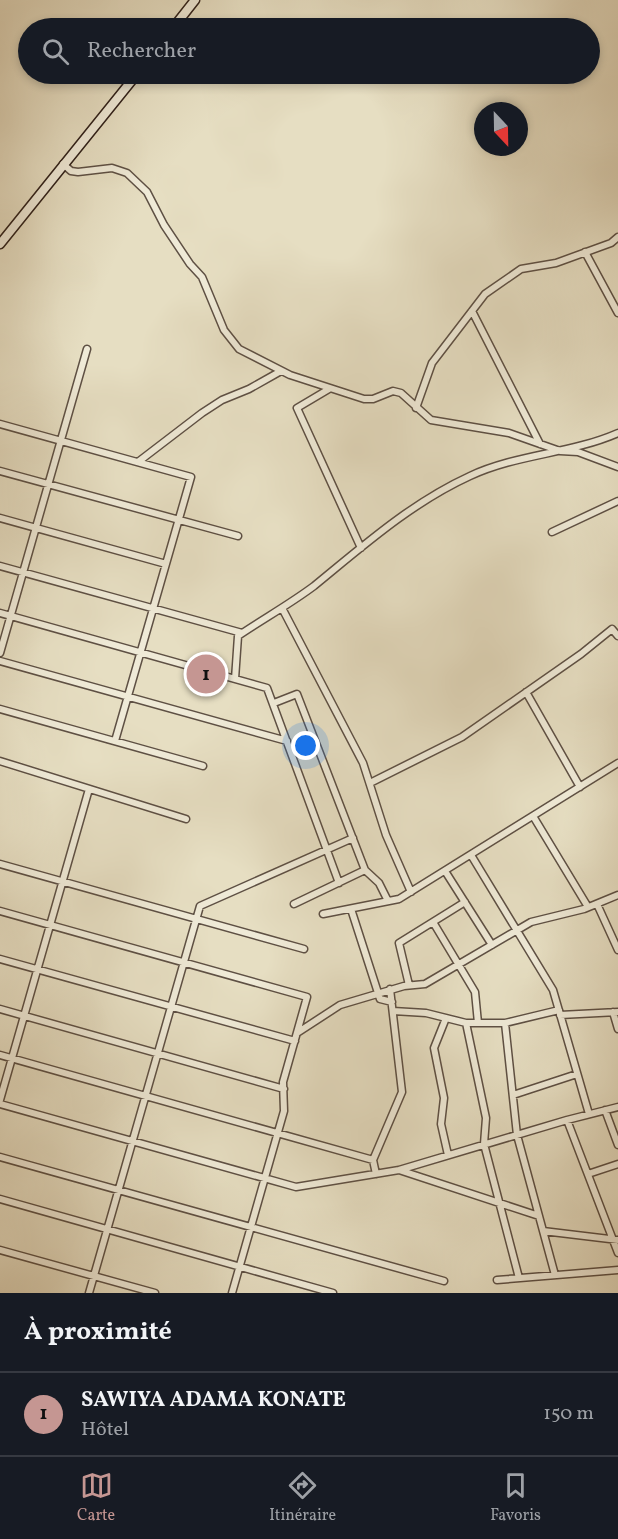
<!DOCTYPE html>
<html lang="fr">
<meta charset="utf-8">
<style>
:root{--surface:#171b24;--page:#20242c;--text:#f1f3f6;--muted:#9ea1a6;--line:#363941;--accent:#c59692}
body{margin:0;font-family:Vollkorn,serif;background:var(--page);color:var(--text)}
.compass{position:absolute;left:474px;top:102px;width:54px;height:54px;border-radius:50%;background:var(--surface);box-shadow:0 3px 9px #0003;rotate:158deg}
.you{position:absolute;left:306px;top:746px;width:21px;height:21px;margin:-15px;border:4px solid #fff;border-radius:50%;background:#1a73e8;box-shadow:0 0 0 9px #1a73e833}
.badge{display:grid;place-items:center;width:39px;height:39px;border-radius:50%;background:var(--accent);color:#111;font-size:20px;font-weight:700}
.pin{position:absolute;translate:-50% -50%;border:3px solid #fff;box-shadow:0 2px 6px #0006}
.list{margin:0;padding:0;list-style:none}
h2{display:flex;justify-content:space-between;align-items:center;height:78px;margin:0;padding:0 24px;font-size:26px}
h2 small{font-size:20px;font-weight:400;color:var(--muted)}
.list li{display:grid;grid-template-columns:39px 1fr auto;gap:18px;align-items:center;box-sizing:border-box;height:84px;padding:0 24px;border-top:2px solid var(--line)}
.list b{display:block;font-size:22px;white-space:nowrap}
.list p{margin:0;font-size:20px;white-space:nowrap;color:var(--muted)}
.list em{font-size:20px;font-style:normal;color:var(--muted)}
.icon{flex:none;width:33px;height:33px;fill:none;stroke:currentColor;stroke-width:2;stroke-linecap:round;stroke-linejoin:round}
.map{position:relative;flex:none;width:618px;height:1293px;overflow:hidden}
.search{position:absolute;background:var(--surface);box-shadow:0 3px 9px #0003;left:18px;right:18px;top:18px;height:66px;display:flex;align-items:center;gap:15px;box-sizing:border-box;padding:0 21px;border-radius:33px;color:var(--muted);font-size:22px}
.sheet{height:162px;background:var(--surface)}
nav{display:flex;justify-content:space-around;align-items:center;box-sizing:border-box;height:84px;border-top:2px solid var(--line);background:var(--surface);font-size:16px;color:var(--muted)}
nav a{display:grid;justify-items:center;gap:3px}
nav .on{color:var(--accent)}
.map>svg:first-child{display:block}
</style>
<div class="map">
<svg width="618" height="1293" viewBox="0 0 618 1293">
<rect width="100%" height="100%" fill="#e6dec2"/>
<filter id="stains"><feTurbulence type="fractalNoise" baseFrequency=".00333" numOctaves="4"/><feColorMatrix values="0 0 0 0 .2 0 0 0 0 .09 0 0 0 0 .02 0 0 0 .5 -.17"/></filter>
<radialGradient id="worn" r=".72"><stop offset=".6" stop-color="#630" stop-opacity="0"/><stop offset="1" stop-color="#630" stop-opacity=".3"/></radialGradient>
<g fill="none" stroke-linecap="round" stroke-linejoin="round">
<g stroke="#5e5044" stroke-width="9">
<path id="street" d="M63,164L71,171L78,172L112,168L127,173L147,192L164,225L190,264L202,277L224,330L239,349L290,375L364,399H373L393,391L401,393L431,420L509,433L560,451L578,452L618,467
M585,252L618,313
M472,311L540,444
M329,389L297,408L361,548
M416,408L432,363L485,294L521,269L556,263L611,243L618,237
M0,424L191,477L115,741
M138,462L202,413L222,400L249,389L281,371
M0,471L238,536
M0,518L166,564
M552,532L618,501
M0,566L242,633
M282,608L363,763L386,835L411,892
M0,613L267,688L339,883
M0,653L87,349
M0,661L287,741
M235,679L238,636C263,619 290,604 314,586C363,546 411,503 470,476C517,454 570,454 618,433
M526,692L580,787
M274,703L297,694L365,870L379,883L388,901
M0,709L203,766
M0,761L186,819
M370,783L462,737L581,654L612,629L618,636
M533,816L588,907
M471,855L553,990L589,1114
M0,864L304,949
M445,871L492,945
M294,904L365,870
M597,904L618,950
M351,909L380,999L392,1002
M0,911L307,997L283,1082L284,1111L232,1293
M323,914L399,899L618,763
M433,922L475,992L478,1023
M0,959L295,1041
M409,985L399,943L465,902
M0,1009L284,1089
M393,1011L426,1013L466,1023H505L559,1010
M613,1012L618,1029
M560,1015L618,1012
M446,1018L434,1048L444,1098L441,1124L448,1155
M466,1023L486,1118L484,1144L519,1278
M505,1023L517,1135L555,1275
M297,1033L340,1005L404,986L425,984L531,922L584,909L618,895
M0,1055L373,1160
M513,1095L577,1074
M0,1100L89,789
M0,1104L296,1187L399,1170L567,1120L618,1107
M605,1110L618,1145
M567,1120L618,1253
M0,1157L444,1281
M399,1170L539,1216
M376,1174L373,1160L402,1092L390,989
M588,1174L618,1164
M0,1199L333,1293
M543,1231L618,1240
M0,1250L155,1293
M497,1280L618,1270
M89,1293L200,906L353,838"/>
</g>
<g stroke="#30211a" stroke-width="11">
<path id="secondary" d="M173,28L195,0
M0,244L137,74"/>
</g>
<use href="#street" stroke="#efead7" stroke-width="6"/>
<use href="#secondary" stroke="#efead7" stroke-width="8"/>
</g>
<rect width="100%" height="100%" filter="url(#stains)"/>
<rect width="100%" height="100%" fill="url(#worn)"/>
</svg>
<svg class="compass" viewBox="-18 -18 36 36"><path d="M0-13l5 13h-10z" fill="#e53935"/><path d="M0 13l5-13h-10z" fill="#9ea1a6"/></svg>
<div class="you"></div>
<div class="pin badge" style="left:206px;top:674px">1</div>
<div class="search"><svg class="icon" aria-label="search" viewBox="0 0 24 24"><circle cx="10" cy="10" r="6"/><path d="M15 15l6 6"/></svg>Rechercher</div>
</div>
<section class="sheet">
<h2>À proximité<small></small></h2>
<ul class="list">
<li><span class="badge">1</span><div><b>SAWIYA ADAMA KONATE</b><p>Hôtel</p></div><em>150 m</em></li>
</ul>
</section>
<nav>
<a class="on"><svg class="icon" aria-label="map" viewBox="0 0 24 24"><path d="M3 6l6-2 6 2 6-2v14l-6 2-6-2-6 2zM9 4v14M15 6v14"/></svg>Carte</a>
<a><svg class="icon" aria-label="directions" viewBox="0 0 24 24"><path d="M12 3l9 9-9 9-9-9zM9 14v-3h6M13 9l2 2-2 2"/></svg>Itinéraire</a>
<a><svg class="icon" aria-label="saved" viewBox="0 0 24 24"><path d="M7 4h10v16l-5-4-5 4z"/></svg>Favoris</a>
</nav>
